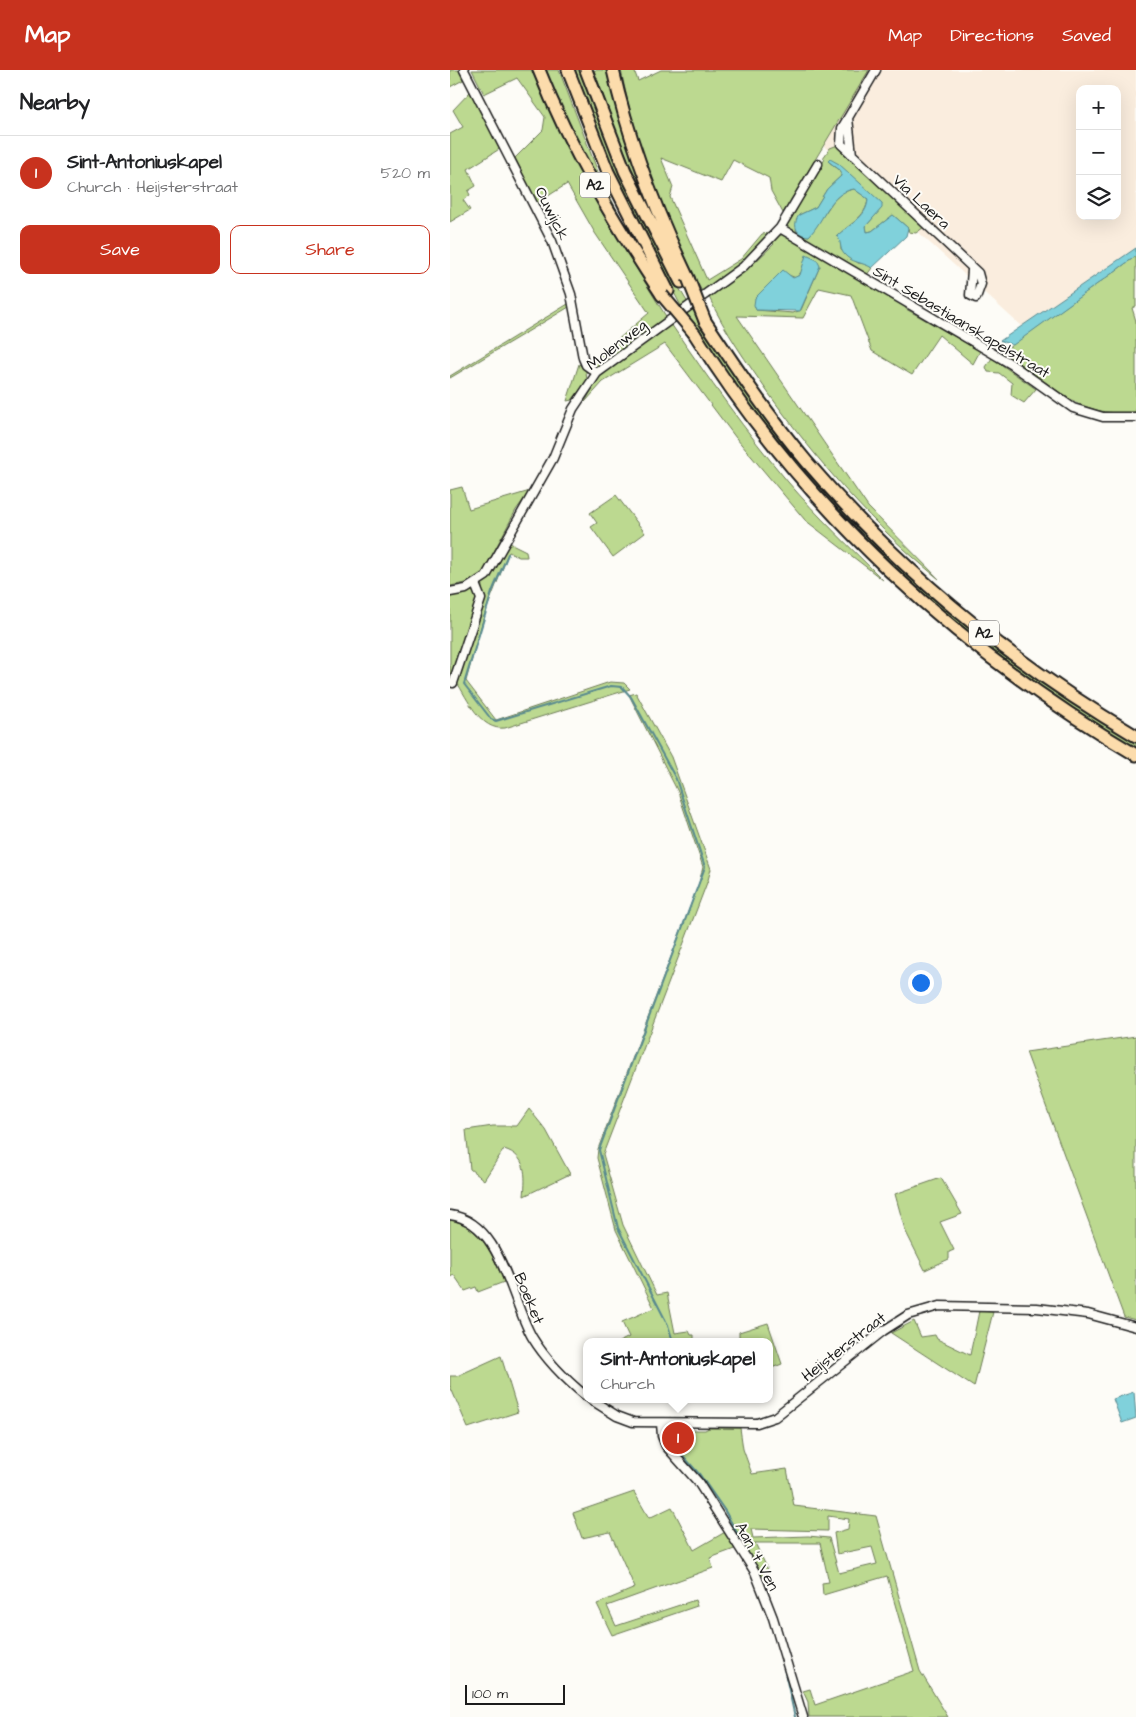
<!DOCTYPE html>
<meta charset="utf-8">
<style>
:root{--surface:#fff;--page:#f6f6f6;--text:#202124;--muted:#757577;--line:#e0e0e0;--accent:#c8321e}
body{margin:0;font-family:"Architects Daughter",sans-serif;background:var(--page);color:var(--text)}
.controls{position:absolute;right:15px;top:15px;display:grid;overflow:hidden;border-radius:10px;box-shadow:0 5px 20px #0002}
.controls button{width:45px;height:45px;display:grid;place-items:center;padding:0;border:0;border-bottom:1px solid var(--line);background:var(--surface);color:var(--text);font:25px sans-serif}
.scale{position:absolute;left:15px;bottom:12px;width:100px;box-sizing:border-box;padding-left:5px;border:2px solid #1c1c1c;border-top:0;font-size:14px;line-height:18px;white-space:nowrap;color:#1c1c1c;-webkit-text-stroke:4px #fdfcf7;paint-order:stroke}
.you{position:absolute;left:470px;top:912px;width:18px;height:18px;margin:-12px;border:4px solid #fff;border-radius:50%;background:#1a73e8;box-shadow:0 0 0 8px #1a73e833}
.badge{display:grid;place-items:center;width:32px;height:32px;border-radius:50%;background:var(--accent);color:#fff;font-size:16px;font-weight:700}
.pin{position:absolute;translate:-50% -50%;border:2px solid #fff;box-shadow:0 1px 5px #0006}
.popup{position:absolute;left:133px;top:1268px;width:190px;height:65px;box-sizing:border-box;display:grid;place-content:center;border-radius:10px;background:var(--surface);filter:drop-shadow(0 1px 4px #0005);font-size:16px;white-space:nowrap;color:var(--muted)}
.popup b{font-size:19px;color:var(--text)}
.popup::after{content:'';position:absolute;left:50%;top:100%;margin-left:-10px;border:10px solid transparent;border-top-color:var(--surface)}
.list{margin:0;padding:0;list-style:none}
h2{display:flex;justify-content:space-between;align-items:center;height:65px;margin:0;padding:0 20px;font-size:21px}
h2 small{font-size:16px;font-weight:400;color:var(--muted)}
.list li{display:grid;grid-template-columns:32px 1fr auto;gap:15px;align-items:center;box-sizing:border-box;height:75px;padding:0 20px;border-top:1px solid var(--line)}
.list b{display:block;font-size:19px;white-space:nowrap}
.list p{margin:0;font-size:16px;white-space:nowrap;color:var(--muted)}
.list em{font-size:16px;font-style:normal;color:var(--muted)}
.actions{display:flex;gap:10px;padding:15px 20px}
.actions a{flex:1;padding:11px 0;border:1px solid var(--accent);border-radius:10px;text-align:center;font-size:18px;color:var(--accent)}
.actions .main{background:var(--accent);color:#fff}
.icon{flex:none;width:28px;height:28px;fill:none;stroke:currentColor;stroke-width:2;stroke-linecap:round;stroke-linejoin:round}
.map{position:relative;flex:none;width:686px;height:1647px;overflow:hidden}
header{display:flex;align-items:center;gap:30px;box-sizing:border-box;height:70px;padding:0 25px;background:var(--accent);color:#fff}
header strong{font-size:24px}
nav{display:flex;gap:28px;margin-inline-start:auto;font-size:18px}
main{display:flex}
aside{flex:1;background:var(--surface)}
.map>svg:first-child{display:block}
</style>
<header>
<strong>Map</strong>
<nav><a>Map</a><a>Directions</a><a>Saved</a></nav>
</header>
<main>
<aside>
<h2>Nearby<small></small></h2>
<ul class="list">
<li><span class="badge">1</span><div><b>Sint-Antoniuskapel</b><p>Church · Heijsterstraat</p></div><em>520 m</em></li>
</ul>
<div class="actions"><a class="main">Save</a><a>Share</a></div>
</aside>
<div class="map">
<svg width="686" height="1647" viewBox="0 0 686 1647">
<rect width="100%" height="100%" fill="#fdfcf7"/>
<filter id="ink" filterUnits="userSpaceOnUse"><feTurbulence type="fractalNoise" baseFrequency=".02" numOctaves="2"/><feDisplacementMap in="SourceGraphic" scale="10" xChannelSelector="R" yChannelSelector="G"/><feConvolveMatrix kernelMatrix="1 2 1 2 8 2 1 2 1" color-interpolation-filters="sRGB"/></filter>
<g filter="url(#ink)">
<path fill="#faedde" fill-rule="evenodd" d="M408,0H686V214L595,278L366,69ZM630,19H667V146H630Z"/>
<path fill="#bcd990" stroke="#6c7a56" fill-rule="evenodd" d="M0,0H10L13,10L0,17Z
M22,0H83L116,75L150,139L217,248L149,297L139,294L199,243L145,163L117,114L87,133L65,88L93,60L95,47L67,8L34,24Z
M92,0H109L151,110L182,168L142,105Z
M121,0H130C158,82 193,159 238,233L232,238L149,78Z
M144,0H158L208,155L169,70Z
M171,0H184L188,11L211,0H419L333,143L321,121L319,108L283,90L271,112L211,88L223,117L220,127L257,210L291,189L312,164L320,163L295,191L253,223C213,154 186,77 171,0Z
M20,22L51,78L18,99L26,116L18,121L20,125L13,130L20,140L0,152V64L13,57L3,40Z
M388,75L395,84L474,157L466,163L459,162L458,158L443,145L422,161L417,162L416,156L429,141L432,133L378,91L391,101V106L377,119L366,137L349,145L346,160L349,164L359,166L384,130L393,122L404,119L418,129C416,148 399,154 387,166L391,172V180L408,193L416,194L422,198L416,206L338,160L336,155L375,89L373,88L380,78Z
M334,164L454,234L456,239L530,281L523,294L489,265L462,305L422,281L401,225L369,218L353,248L287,246L418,437L489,509C423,456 369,393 319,324C297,292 275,262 259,227L301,196L324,174L322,172L328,166ZM356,186L370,196L351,240L343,243L306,240L336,204L346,208L352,201Z
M686,186V236L682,238L686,251V342C623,350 602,309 551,283Z
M118,234L119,237L0,308V306Z
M242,239L296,317L384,426L584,606L627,637L686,672V679C664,666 642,654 621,640C589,620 559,596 530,572C415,478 317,367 236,243Z
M221,254C258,308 296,362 338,412C368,447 401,478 433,510L355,450L286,368L215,274L153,312L135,332L148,308L155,301Z
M542,288L586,319L574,333L561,325L562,313L549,303L538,302L536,297Z
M129,294L136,301L137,311L122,330L117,331Z
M12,417L19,439L80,421L66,440L33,502L21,512L0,516V420Z
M166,425L195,463L163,487L141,457L147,453L140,443Z
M58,472L76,481L77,487H69L59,482L34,546L16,611L46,650L160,612L174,613L180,619L55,658C30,661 18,629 6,611L32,525V512Z
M20,520L24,521L27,527L26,533L0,616V526Z
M186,623L221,687L261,799L258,810L153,1084L173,1155L207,1225L217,1223L225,1263L239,1261L241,1265H244V1272H169L179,1267L172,1252L204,1238L166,1160L147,1088L148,1079L249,813L253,797L228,722L179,625Z
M686,966V1250L674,1247L576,982Z
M79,1039L96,1060L120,1104L74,1126C76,1105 77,1086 54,1079L34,1110L20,1099L16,1060L43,1056H67Z
M491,1108L512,1144L490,1152L504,1180L499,1182V1189L475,1200L455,1160L445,1124Z
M0,1150C30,1155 44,1187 54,1212L28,1222L26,1217L15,1221L4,1205L0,1207Z
M529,1241L543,1242L524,1317L441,1263L464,1251L471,1267L485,1265L487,1269L520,1285Z
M318,1253L332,1294L319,1299V1272H289V1262Z
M51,1286L68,1342L18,1358L0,1316V1306H7Z
M259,1358H290L293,1379L302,1404L337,1399L344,1436L426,1446L470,1601L498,1647H359L358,1632L353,1621L360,1619L365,1635L464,1601L437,1506L373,1525L372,1513L379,1512L370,1473H305L319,1502L311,1507C285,1455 259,1412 219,1370L230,1360H255ZM378,1446L399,1449L398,1459L384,1463L387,1484L422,1477L427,1494L389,1503L379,1468L358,1466L303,1468L301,1459L378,1461Z
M184,1422L199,1448L222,1437L244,1480L277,1461L287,1478L260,1488L263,1498L157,1536L166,1556L245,1530L247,1536L162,1565L147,1534L185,1518L160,1462L132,1468L123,1443Z"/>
<path fill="#80d1db" stroke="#58898f" d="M380,89L389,94L432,133V138L416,156L417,162L422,161L443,145L458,158L456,166L422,198C413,192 401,193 394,184C389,178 392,172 387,166C399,154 417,148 418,129L404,119C379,123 375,150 359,166C346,166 342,155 349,145L366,137L377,119L391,106V101L378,91Z
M686,178V186L563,275L550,271Z
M356,185L367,190L370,196L350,241L306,240L304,235L305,228L333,200L343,208L350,205Z
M684,1322L686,1348L672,1353L663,1329Z"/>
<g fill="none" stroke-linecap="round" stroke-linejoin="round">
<path stroke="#58898f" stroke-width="2" d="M58,484L42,522L14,614L41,649L46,651L161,616L172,617L181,627L226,709L255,797L149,1080L168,1158L218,1255L223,1272
M228,1380L250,1405L275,1441L310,1505
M332,1589L345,1647"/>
<g stroke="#1c1c1c" stroke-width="11">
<path id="minor" d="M14,0L102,171L121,224L133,288L136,295L147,303
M426,0L392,58L391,74L528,203L531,214L526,228L520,225L522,200
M398,48L402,85
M330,158L561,294L623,338L653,347H686
M0,522L16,519L36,506L103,388L123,339L147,303L293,197L330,158L368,94
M3,613L31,529L25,514
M0,1145C52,1152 60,1229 82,1267C96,1290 116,1310 137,1327
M140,1329L167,1346L183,1352L307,1353L325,1347L433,1261L458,1245L489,1236L587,1238L638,1244L686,1257
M211,1353L212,1366L216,1376L248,1412L305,1502L323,1548L353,1647"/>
</g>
<g stroke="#1c1c1c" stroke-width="15">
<path id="highway" d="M89,0C120,79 165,154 212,225
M118,0L158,102L218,221
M136,0L175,101L231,212
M163,0C179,73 206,141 238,208
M255,251C287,299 319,347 357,392C450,501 562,593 686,666
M244,263C354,439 508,581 686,685"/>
</g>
<use href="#minor" stroke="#fdfcf7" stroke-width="8"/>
<use href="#highway" stroke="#fcdcac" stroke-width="11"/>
<g stroke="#1c1c1c" stroke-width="15" stroke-linecap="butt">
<path id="highway-bridge" d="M238,208L255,251
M212,225L244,263"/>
</g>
<use href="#highway-bridge" stroke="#fcdcac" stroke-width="11"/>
</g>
</g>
<g text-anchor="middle" stroke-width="4" stroke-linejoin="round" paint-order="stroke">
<g fill="#fdfcf7" stroke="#605f5e" stroke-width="1">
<rect x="130" y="102.5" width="30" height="25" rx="4"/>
<rect x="519" y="550.5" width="30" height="25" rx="4"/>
</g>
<g font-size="15" font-weight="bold" fill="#1c1c1c">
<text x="145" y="120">A2</text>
<text x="534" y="568">A2</text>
</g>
<g font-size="16" fill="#1c1c1c" stroke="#fdfcf7">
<text transform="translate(472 131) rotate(43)" y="6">Via Laera</text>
<text transform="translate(103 143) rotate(64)" y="6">Ouwijck</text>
<text transform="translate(512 251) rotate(31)" y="6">Sint Sebastiaanskapelstraat</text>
<text transform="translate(166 274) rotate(-38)" y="6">Molenweg</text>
<text transform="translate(80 1228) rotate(67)" y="6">Boeket</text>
<text transform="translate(393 1276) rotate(-38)" y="6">Heijsterstraat</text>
<text transform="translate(308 1486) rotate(62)" y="6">Aan 't Ven</text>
</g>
</g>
</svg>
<div class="controls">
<button>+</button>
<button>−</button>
<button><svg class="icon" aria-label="layers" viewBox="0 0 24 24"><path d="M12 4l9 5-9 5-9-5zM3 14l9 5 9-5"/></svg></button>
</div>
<div class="scale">100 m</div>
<div class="you"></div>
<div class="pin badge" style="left:228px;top:1368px">1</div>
<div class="popup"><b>Sint-Antoniuskapel</b>Church</div>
</div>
</main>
